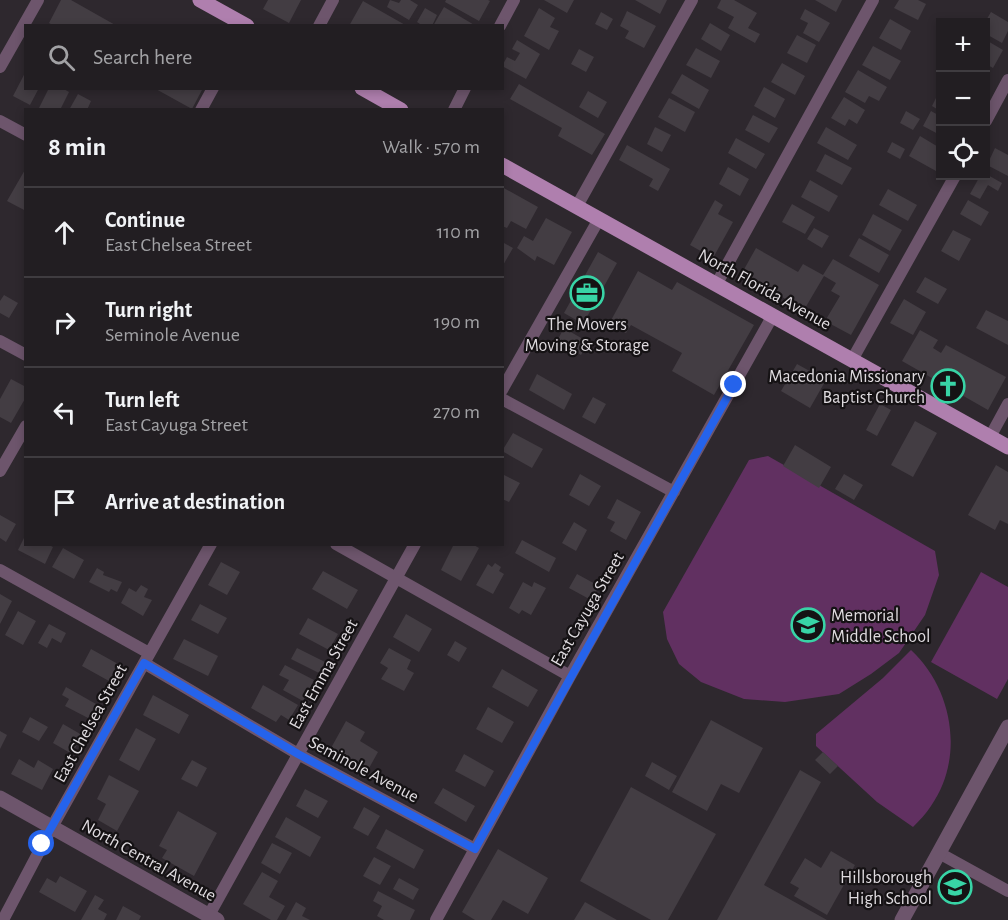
<!DOCTYPE html>
<meta charset="utf-8">
<style>
:root{--surface:#221e22;--page:#2a272a;--text:#f1f3f6;--muted:#a2a2a5;--line:#3f3c40}
body{margin:0;font-family:"Alegreya Sans",sans-serif;background:var(--page);color:var(--text)}
.controls{position:absolute;right:18px;top:18px;display:grid;overflow:hidden;border-radius:0px;box-shadow:0 3px 9px #0003}
.controls button{width:54px;height:54px;display:grid;place-items:center;padding:0;border:0;border-bottom:2px solid var(--line);background:var(--surface);color:var(--text);font:30px sans-serif}
.stop{position:absolute;width:18px;height:18px;margin:-14px;border:4px solid #2563eb;border-radius:50%;background:#fff}
.stop.end{background:#2563eb;border-color:#fff;box-shadow:0 2px 6px #0008}
.list{margin:0;padding:0;list-style:none}
h2{display:flex;justify-content:space-between;align-items:center;height:78px;margin:0;padding:0 24px;font-size:26px}
h2 small{font-size:20px;font-weight:400;color:var(--muted)}
.list li{display:grid;grid-template-columns:39px 1fr auto;gap:18px;align-items:center;box-sizing:border-box;height:90px;padding:0 24px;border-top:2px solid var(--line)}
.list b{display:block;font-size:22px;white-space:nowrap}
.list p{margin:0;font-size:20px;white-space:nowrap;color:var(--muted)}
.list em{font-size:20px;font-style:normal;color:var(--muted)}
.icon{flex:none;width:33px;height:33px;fill:none;stroke:currentColor;stroke-width:2;stroke-linecap:round;stroke-linejoin:round}
.map{position:relative;flex:none;width:1008px;height:920px;overflow:hidden}
.search{position:absolute;background:var(--surface);box-shadow:0 3px 9px #0003;left:24px;top:24px;width:480px;height:66px;display:flex;align-items:center;gap:15px;box-sizing:border-box;padding:0 21px;border-radius:0px;color:var(--muted);font-size:22px}
.panel{position:absolute;background:var(--surface);box-shadow:0 3px 9px #0003;left:24px;top:108px;width:480px;height:438px;border-radius:0px}
.map>svg:first-child{display:block}
</style>
<div class="map">
<svg width="1008" height="920" viewBox="0 0 1008 920">
<rect width="100%" height="100%" fill="#2e282e"/>
<path fill="#613061" d="M768,456L935,551L939,575L925,615L899,653L871,674L839,694L785,702L744,699L701,682L679,664L667,639L663,612L749,460Z
M981,572L1008,587V679L997,699L931,662Z
M911,650C953,689 965,757 931,806C926,814 919,821 913,827L877,802L816,746V734L883,678Z"/>
<path fill="#433d43" d="M61,0H71L117,26H54L49,23Z
M268,0H301L289,23L263,9Z
M390,0L399,3L401,0H410L418,5L409,20L387,7Z
M446,0H488L490,1L479,21L445,2Z
M544,0H574L567,13Z
M635,0H667L660,14Z
M721,0H734L757,13L748,28L760,34L755,43L728,28L734,17L717,8Z
M815,0H842L836,12Z
M899,0H918L926,4L918,20L894,8Z
M363,1L407,26H349Z
M444,7L476,26H433Z
M425,8L437,15L432,26H423L417,22Z
M539,8L555,18L550,27L559,31L549,50L524,36Z
M805,9L830,23L819,42L803,33L808,23L800,19Z
M627,11L656,26L644,48L625,38L629,31L620,26Z
M601,12L613,19L607,30L595,24Z
M991,12L1008,22V31L1002,43L986,34L985,22Z
M890,19L911,31L901,50L879,38Z
M710,23L730,35L721,51L701,39Z
M797,35L816,45L807,63L787,53Z
M517,40L540,54L526,79L502,66L507,57L515,61L520,53L512,49Z
M986,40L1003,50L993,68L986,64Z
M873,46L901,61L890,80L862,65Z
M696,48L720,61L711,78L686,65Z
M579,49L594,57L586,72L571,64Z
M782,63L805,76L795,95L771,82Z
M858,70L887,87L879,101L869,96L865,103L845,92Z
M26,71V88H39L30,105L13,96Z
M682,74L709,90L699,109L671,93Z
M519,84L605,134L592,155L558,136L562,128L510,99Z
M764,87L785,99L775,118L754,106Z
M49,88H62L69,92L60,110H38Z
M154,88H203L192,109Z
M940,90V111L932,106Z
M588,91L607,102L598,118L579,107Z
M78,94L91,101L87,110H69Z
M844,97L865,110L857,124L849,119L845,126L831,118Z
M669,98L695,112L685,132L658,117Z
M906,111L920,119L913,130L900,123Z
M931,111L940,116V135L923,126Z
M753,115L778,128L769,143L745,130Z
M655,127L671,135L662,152L647,144Z
M826,127L857,145L848,160L817,143Z
M920,136L940,148V163L936,171L909,156Z
M736,138L765,154L756,169L728,153Z
M892,142L905,149L900,159L887,152Z
M627,145L670,169L658,191L649,186L653,179L619,160Z
M995,148L1008,155V176L987,165Z
M825,154L852,168L842,185L816,171Z
M728,167L749,179L740,196L719,184Z
M26,168V211L7,201Z
M986,174L1002,183L998,191L988,185L980,199L970,194L980,176Z
M810,180L838,196L829,212L801,197Z
M502,187L538,207L526,229L511,221L507,228L502,226Z
M888,189L917,205L908,221L879,205Z
M715,200L723,205L718,214L733,222L713,258L690,245Z
M968,200L989,212L981,226L960,214Z
M792,204L815,217L805,234L782,222Z
M873,214L902,230L890,251L862,235Z
M546,218L572,232L554,265L537,256L535,261L517,248L524,236L533,241Z
M814,228L829,236L822,248L807,239Z
M953,230L971,239L959,261L941,251Z
M859,238L889,255L879,273L849,256Z
M502,242L513,248L502,267Z
M756,248L798,272L803,264L823,275L833,259L879,285L851,335L825,321L840,296L831,291L836,283L824,276L804,310L742,273Z
M598,252L617,263L583,324L564,313Z
M638,271L672,290L677,282L754,325L714,395L672,371L682,353L631,325L626,333L609,324Z
M925,277L947,289L938,304L916,292Z
M4,295L18,303L9,318L0,313V301Z
M904,299L926,312L913,335L890,323Z
M986,310L1008,321V345L976,328Z
M564,328L588,342L581,355L557,341Z
M920,330L938,340L933,348L941,353L946,345L1006,377L988,410L902,361Z
M797,364L826,380L810,408L781,391Z
M537,374L572,394L564,410L529,390Z
M11,379L26,387V397L11,423L0,417V399Z
M593,397L606,404L595,424L582,417Z
M880,404L891,410L877,436L866,430Z
M915,421L937,433L913,477L891,465Z
M513,433L543,449L532,468L502,451Z
M795,445L831,467L819,488L783,466Z
M996,465L1008,472V524L1000,520L995,530L968,515Z
M502,474L520,483L509,502L502,499Z
M580,474L601,486L589,506L569,495Z
M844,474L863,485L854,500L835,489Z
M617,499L641,512L626,540L610,531L615,522L607,518Z
M0,515L16,524L6,542L0,538Z
M574,522L587,530L576,551L562,543Z
M26,534V544H47L53,547L45,564L18,550Z
M522,540L556,558L549,572L515,553Z
M454,544H472L479,548L461,581L441,570Z
M63,548L84,560L74,579L52,567Z
M221,562L240,572L227,595L208,585Z
M495,563L501,567L499,571L504,574L493,594L476,585L488,564L492,567Z
M97,568L104,572L103,575L122,582L117,592L111,589L109,592L89,582Z
M323,571L358,590L347,609L312,589Z
M577,574L599,586L591,600L569,588Z
M523,582L532,587L534,582L546,588L531,615L522,610L519,614L509,608Z
M141,585L148,589L144,597L152,600L143,616L121,603L129,588L136,592Z
M0,594L12,601L0,624Z
M200,604L227,618L218,634L191,620Z
M18,611L36,621L23,645L5,635Z
M406,614L432,629L419,652L393,637Z
M308,618L338,634L329,650L299,634Z
M49,624L66,633L61,643L52,638L47,648L38,643Z
M184,639L218,656L208,676L173,659Z
M455,641L467,648L459,662L447,655Z
M297,648L325,662L319,673L291,659Z
M389,648L411,660L407,669L414,673L404,691L381,679L388,668L380,663Z
M91,649L118,664L109,681L82,666Z
M285,665L314,680L303,701L283,690L289,680L279,675Z
M502,669L538,690L528,707L492,687Z
M263,685L298,705L289,720L281,715L276,722L251,708Z
M66,687L96,704L88,718L65,706L69,699L62,695Z
M153,695L189,715L179,734L143,715Z
M488,707L514,722L502,743L476,729Z
M30,717L48,727L39,741L22,732Z
M711,720L763,748L739,793L721,784L707,811L672,792Z
M346,721L365,732L360,741L378,752L368,770L331,748Z
M63,724L82,735L72,754L53,743Z
M136,728L156,739L139,771L119,760Z
M0,731L7,735L0,749Z
M823,752L838,766L830,774L815,760Z
M464,754L494,771L485,787L455,771Z
M19,759L34,768L38,760L53,769L42,790L11,774Z
M192,760L207,768L197,787L181,779Z
M652,762L677,776L669,790L645,776Z
M800,770L821,782L764,885L827,920H717Z
M109,775L139,791L117,831L98,820L106,804L97,799Z
M631,787L716,834L668,920H651L580,881Z
M443,788L475,806L466,822L434,803Z
M305,789L328,801L318,818L296,806Z
M364,807L380,816L368,836L353,828Z
M178,811L217,833L194,876L162,858L167,850L159,846Z
M286,817L321,837L310,857L275,837Z
M386,829L424,850L414,869L376,848Z
M272,843L292,853L280,874L261,863Z
M498,849L548,878L528,914L503,900L491,920H475L462,912Z
M831,851L855,865L827,915L794,896L799,888L790,883L805,858L821,868Z
M374,857L391,866L380,885L363,876Z
M262,872L278,881L269,897L285,906L277,920H271L243,904Z
M60,876L87,891L75,912L39,892L47,878L56,883Z
M399,878L419,889L413,900L393,889Z
M378,891L415,910L410,920H384L377,916L382,906L373,901Z
M95,895L104,900L98,909L107,914L104,920H81Z
M296,902L306,908L302,916L310,920H286Z
M585,902L617,920H574Z
M123,906L141,916L139,920H116Z"/>
<g fill="none" stroke-linecap="round" stroke-linejoin="round">
<path stroke="#6d556c" stroke-width="12" d="M319,26L333,0
M500,26L514,0
M0,67L38,0
M201,110L213,88
M454,110L465,88
M0,121L26,135
M986,121L1008,80
M577,206L692,0
M716,285L873,0
M0,341L26,355
M852,360L955,176
M502,390L599,219
M502,399L674,492
M990,437L1008,404
M0,471L26,426
M336,544L570,676
M0,570L149,653
M144,663L298,754L475,849
M939,853L1008,891
M209,915L415,544
M3,920L52,827L211,544
M436,920L570,676L772,317"/>
<path stroke="#6d556c" stroke-width="15" d="M0,798L217,920
M902,920L1008,727"/>
<path stroke="#af7fae" stroke-width="15" d="M200,0L247,26
M362,88L401,110
M502,165L1008,447"/>
</g>
<g fill="none" stroke-linecap="round" stroke-linejoin="round">
<path stroke="#2563eb" stroke-width="8" d="M42,844L144,663L298,754L475,849L734,385"/>
</g>
<defs>
<g id="office-ring" transform="scale(1.725)"><circle r="9.5" fill="#151214" stroke="#38d4a6" stroke-width="1.5"/><path d="M-6-3h4V-5.5h4V-3h4V5H-6ZM-1-4.5V-3h2v-1.5ZM-6 0V1H6V0Z" fill="#38d4a6"/></g>
<g id="church-ring" transform="scale(1.725)"><circle r="9.5" fill="#151214" stroke="#38d4a6" stroke-width="1.5"/><path d="M-1.2-6h2.4v3.5h3.3v2.4h-3.3V6h-2.4V-.1h-3.3v-2.4h3.3Z" fill="#38d4a6"/></g>
<g id="school-ring" transform="scale(1.725)"><circle r="9.5" fill="#151214" stroke="#38d4a6" stroke-width="1.5"/><path d="M0-5L7-2L0 1L-7-2ZM-4 1L0 2.5L4 1V4Q0 6-4 4Z" fill="#38d4a6"/></g>
</defs>
<g fill-rule="evenodd">
<use href="#office-ring" x="587" y="293"/>
<use href="#church-ring" x="948" y="386"/>
<use href="#school-ring" x="808" y="625"/>
<use href="#school-ring" x="955" y="887"/>
</g>
<g text-anchor="middle" stroke-width="4.5" stroke-linejoin="round" paint-order="stroke">
<g font-size="18" fill="#dfdbdf" stroke="#151214">
<text transform="translate(765 289) rotate(29)" y="6">North Florida Avenue</text>
<text transform="translate(587 609) rotate(-60)" y="6">East Cayuga Street</text>
<text transform="translate(323 674) rotate(-61)" y="6">East Emma Street</text>
<text transform="translate(90 723) rotate(-61)" y="6">East Chelsea Street</text>
<text transform="translate(364 769) rotate(28)" y="6">Seminole Avenue</text>
<text transform="translate(149 860) rotate(29)" y="6">North Central Avenue</text>
</g>
<g font-size="18" fill="#dfdbdf" stroke="#151214" text-anchor="end">
<text x="587" y="330" text-anchor="middle">The Movers<tspan x="587" dy="21">Moving &amp; Storage</tspan></text>
<text x="925" y="382">Macedonia Missionary<tspan x="925" dy="21">Baptist Church</tspan></text>
<text x="831" y="621" text-anchor="start">Memorial<tspan x="831" dy="21">Middle School</tspan></text>
<text x="932" y="883">Hillsborough<tspan x="932" dy="21">High School</tspan></text>
</g>
</g>
</svg>
<div class="controls">
<button>+</button>
<button>−</button>
<button><svg class="icon" aria-label="locate" viewBox="0 0 24 24"><circle cx="12" cy="12" r="6"/><path d="M12 2v4M12 18v4M2 12h4M18 12h4"/></svg></button>
</div>
<div class="stop" style="left:42px;top:844px"></div>
<div class="stop end" style="left:734px;top:385px"></div>
<div class="search"><svg class="icon" aria-label="search" viewBox="0 0 24 24"><circle cx="10" cy="10" r="6"/><path d="M15 15l6 6"/></svg>Search here</div>
<section class="panel">
<h2>8 min<small>Walk · 570 m</small></h2>
<ul class="list">
<li><svg class="icon" aria-label="ahead" viewBox="0 0 24 24"><path d="M12 20V5M6 11l6-6 6 6"/></svg><div><b>Continue</b><p>East Chelsea Street</p></div><em>110 m</em></li>
<li><svg class="icon" aria-label="right" viewBox="0 0 24 24"><path d="M7 20v-9h11M14 6l5 5-5 5"/></svg><div><b>Turn right</b><p>Seminole Avenue</p></div><em>190 m</em></li>
<li><svg class="icon" aria-label="left" viewBox="0 0 24 24"><path d="M17 20v-9H6M10 6l-5 5 5 5"/></svg><div><b>Turn left</b><p>East Cayuga Street</p></div><em>270 m</em></li>
<li><svg class="icon" aria-label="arrive" viewBox="0 0 24 24"><path d="M6 21V4h12l-3 4 3 4H6"/></svg><div><b>Arrive at destination</b></div></li>
</ul>
</section>
</div>
